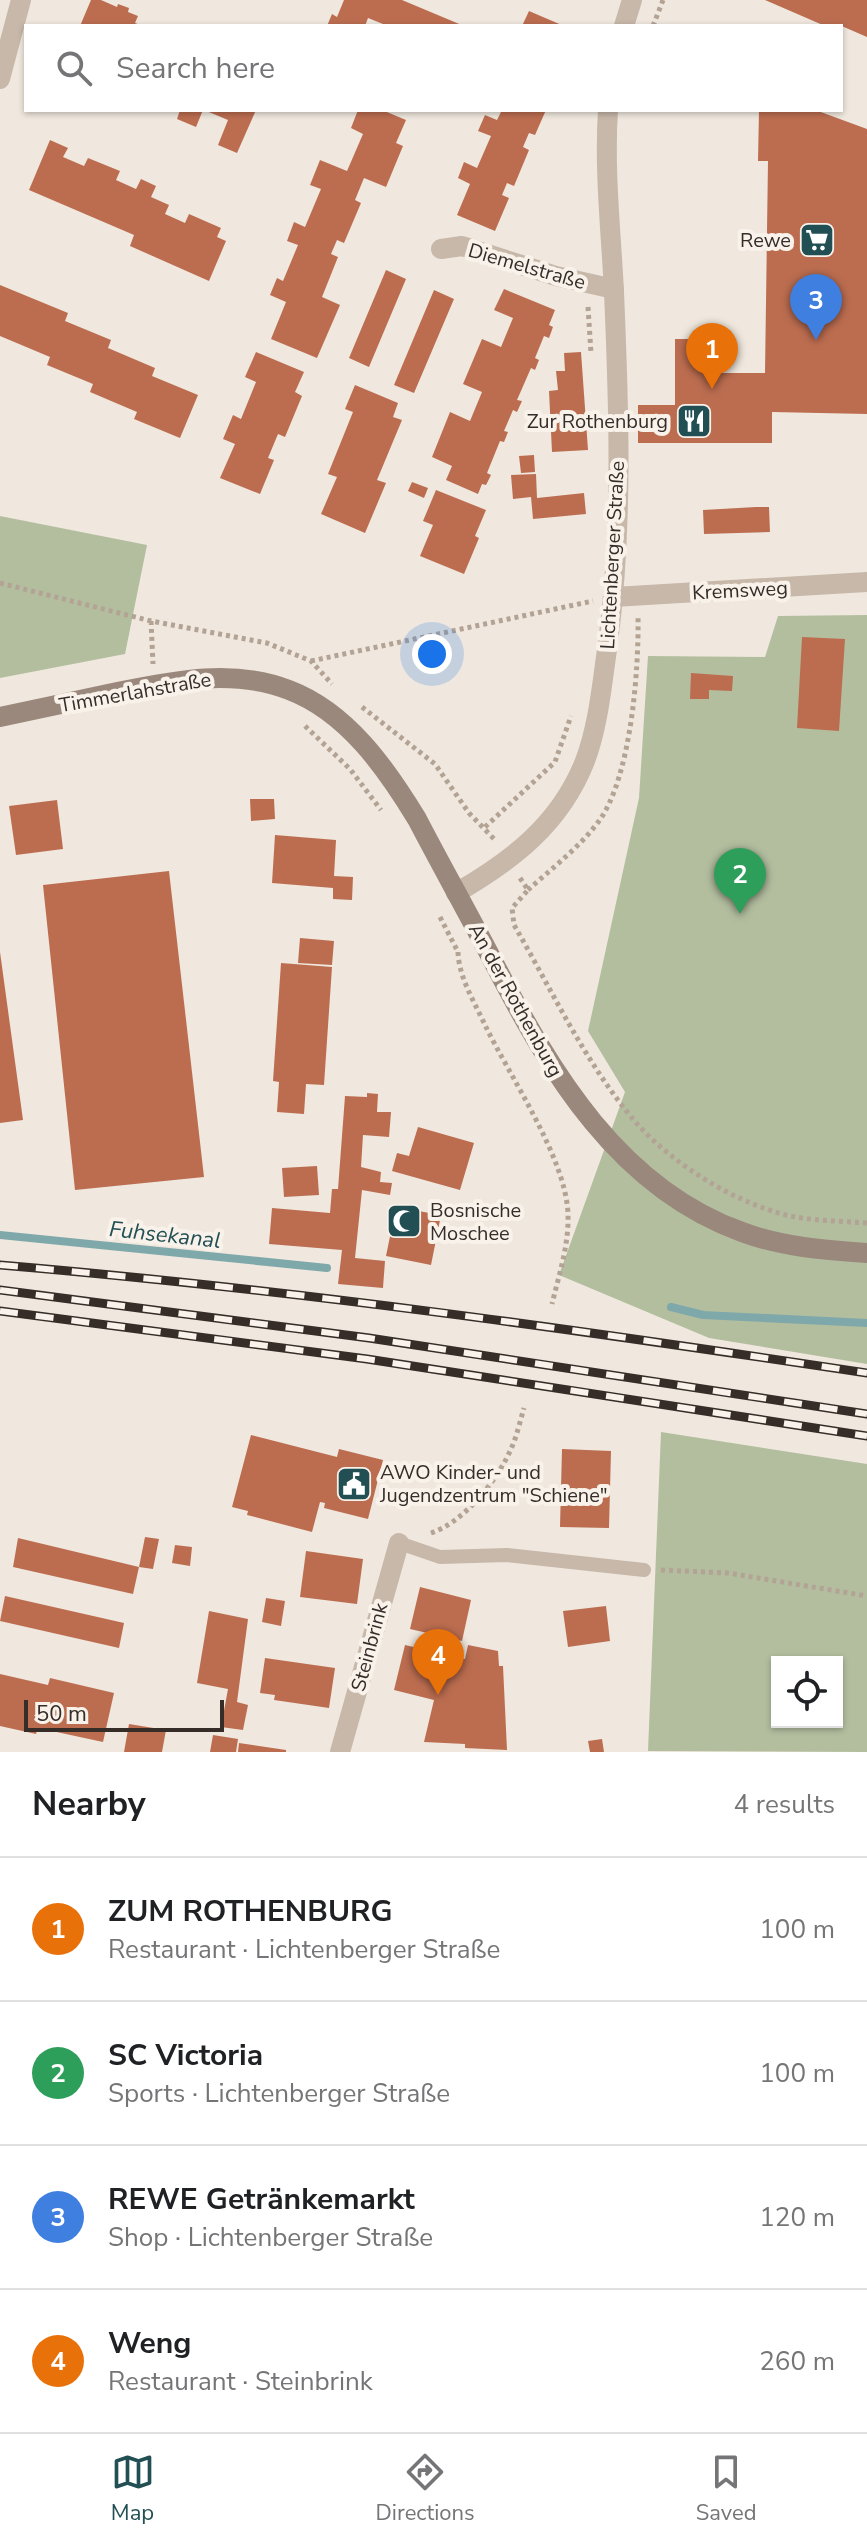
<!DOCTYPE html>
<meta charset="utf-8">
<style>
:root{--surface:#fff;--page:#f2f2f2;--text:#202124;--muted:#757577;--line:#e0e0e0;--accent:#224f54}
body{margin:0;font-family:"Nunito Sans",sans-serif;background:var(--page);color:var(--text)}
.controls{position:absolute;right:24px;bottom:24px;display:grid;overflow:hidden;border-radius:0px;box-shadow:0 2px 6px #0004}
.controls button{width:72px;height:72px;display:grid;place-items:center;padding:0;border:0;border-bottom:2px solid var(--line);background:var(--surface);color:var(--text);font:40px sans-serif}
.scale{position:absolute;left:24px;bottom:20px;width:200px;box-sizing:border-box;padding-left:8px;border:4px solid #362d29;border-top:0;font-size:22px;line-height:28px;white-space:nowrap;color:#362d29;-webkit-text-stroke:6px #f8f2ea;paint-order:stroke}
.you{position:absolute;left:432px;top:654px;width:28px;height:28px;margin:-20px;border:6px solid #fff;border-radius:50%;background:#1a73e8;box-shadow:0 0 0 12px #1a73e833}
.badge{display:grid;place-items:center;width:52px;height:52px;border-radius:50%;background:var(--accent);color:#fff;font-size:26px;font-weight:700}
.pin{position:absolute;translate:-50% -66px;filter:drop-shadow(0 2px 4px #0008)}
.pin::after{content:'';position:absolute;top:42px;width:28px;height:24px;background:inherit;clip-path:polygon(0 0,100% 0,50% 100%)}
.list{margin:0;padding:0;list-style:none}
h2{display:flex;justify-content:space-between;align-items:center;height:104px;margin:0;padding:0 32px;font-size:34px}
h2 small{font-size:26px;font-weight:400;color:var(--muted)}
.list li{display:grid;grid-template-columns:52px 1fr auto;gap:24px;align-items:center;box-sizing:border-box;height:144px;padding:0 32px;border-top:2px solid var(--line)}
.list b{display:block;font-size:30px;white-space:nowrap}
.list p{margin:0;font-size:26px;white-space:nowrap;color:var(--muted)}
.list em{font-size:26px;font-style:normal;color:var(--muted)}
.icon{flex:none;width:44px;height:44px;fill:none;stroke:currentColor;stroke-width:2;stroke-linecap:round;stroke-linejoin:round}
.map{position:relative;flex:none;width:867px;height:1752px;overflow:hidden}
.search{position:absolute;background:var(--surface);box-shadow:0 2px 6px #0004;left:24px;right:24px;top:24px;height:88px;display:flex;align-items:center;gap:20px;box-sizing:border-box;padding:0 28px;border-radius:0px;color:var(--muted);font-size:30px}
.sheet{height:680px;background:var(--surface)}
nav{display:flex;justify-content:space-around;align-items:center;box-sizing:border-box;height:112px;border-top:2px solid var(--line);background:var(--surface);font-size:22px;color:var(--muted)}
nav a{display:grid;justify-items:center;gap:4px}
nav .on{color:var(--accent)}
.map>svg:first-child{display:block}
</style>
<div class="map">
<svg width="867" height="1752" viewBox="0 0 867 1752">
<rect width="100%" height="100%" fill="#f0e8de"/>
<path fill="#b3be9f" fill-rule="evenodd" d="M0,516L147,545L125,654L0,678Z
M867,615V1364L709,1338L559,1275L625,1092L588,1031L639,798L648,656L765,657L778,616Z
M661,1432L867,1464V1752L648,1751ZM777,1662H837V1722H777Z"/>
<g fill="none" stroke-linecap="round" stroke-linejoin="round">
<path stroke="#7fa8ab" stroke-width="8" d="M0,1235L327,1268
M671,1307L703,1315L867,1323"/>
</g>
<path fill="#bc6d50" d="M91,0H101L117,7L118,4L129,8L128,12L138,16L135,23L143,26H80Z
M344,0H402L464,26H388L368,18L365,26H327L332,14L337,17Z
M765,0H867V37L837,24L825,26Z
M529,11L564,26H522Z
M180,110H203L196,127L177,119Z
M204,110H256L237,153L218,145L228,120Z
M358,110H382L406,120L396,143L403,146L386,187L364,178L355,200L361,203L344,243L337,240L331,254L338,257L322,297L340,305L317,358L271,339L286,302L270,295L277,278L283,281L298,245L287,241L294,222L305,227L321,189L310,185L320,160L347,171L363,134L351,128Z
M502,110H546L535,135L529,133L523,147L529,150L514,186L507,183L502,195L509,198L495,231L457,215L470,184L458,178L464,162L477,168L491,136L478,131L485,115L497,120Z
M759,110L818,111L867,129V414L772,412V443H638V405H675V339H716V373H765L768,161H758Z
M50,140L68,148L63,157L84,166L88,158L120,171L116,180L136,189L141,179L156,186L151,197L169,205L165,214L185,223L189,214L221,228L217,237L226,241L209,281L130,246L134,235L29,190Z
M386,270L406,279L369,367L349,358Z
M0,285L68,313L65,321L111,340L108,348L155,368L152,376L198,395L180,438L134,419L137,412L90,392L93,384L47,365L50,357L0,336Z
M504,289L555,310L549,325L553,327L549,338L544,336L535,358L539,360L535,370L531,368L517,400L522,401L517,412L513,410L504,431L508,432L504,442L500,441L487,473L491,475L486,485L482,484L478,494L446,480L452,466L432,457L450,412L470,421L482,392L463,384L482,339L501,347L513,318L494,310Z
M434,290L454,299L414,393L394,385Z
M256,352L304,372L295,392L302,396L285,437L278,434L268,458L274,460L260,494L220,478L235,444L223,439L233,415L241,419L256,382L245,377Z
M581,352L588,450L552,452L549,391L558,390L556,371H565L564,353Z
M355,385L398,403L393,417L402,420L377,480L386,483L365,533L321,514L337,477L328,474L353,412L345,409Z
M534,455L535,472L521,473L519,456Z
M536,474L537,498L584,493L586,514L533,519L531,497L513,499L511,475Z
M412,482L428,488L424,498L408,491Z
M436,490L486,510L475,536L479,538L464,574L420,556L433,525L423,521Z
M756,507H769L770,532L704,534L703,510Z
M802,637L845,639L839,731L797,728Z
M691,673L733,676L732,691L709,690V699H690Z
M250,799H274L275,819L251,821Z
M57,800L63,849L16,855L9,806Z
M275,835L336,840L334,876L353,877L352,900L333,899V888L272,883Z
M169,871L204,1177L75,1190L43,885Z
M300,938L334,941L332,965L298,963Z
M0,952L23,1120L0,1123Z
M281,963L332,967L324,1085L306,1084L304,1114L277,1112L279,1082L273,1081Z
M367,1093L378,1094L377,1112H391L389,1137L363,1135L361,1167L381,1172L380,1182L392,1183L390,1195L362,1190L355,1258L385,1261L383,1288L338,1284L342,1250L269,1244L272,1208L330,1213L332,1189H338L345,1096L367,1097Z
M418,1127L474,1143L460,1190L392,1171L397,1153L409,1156Z
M317,1166L319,1195L284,1197L282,1168Z
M396,1207L441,1215L431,1265L386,1256Z
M251,1435L337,1457L339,1449L383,1460L368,1519L324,1508L325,1503L320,1502L312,1532L247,1515L248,1511L232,1507Z
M562,1449L611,1451L609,1528L560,1527Z
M145,1537L159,1539L153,1569L139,1567Z
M18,1538L139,1567L133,1594L13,1567Z
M175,1545L192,1547L190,1566L172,1563Z
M306,1551L363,1559L357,1604L300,1597Z
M420,1587L471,1600L462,1641L410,1629Z
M5,1596L124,1623L119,1648L0,1621Z
M266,1598L285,1601L281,1626L262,1622Z
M606,1606L610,1641L568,1647L563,1611Z
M209,1611L248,1619L237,1702L248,1705L243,1730L221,1727L228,1689L197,1683Z
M405,1645L465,1659L468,1645L498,1651L499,1666H503L507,1750L465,1748V1744L424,1742L434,1700L394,1690Z
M265,1658L335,1668L329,1708L274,1700L275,1695L260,1693Z
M0,1674L48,1685L50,1678L114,1693L103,1742L38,1728L36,1734L0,1726Z
M129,1724L166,1730L162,1752H124Z
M213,1735L238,1739L236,1752H210Z
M602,1739L604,1752H590L588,1741Z
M239,1743L286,1750V1752H238Z"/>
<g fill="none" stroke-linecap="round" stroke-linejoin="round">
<path stroke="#b3a395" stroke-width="5" stroke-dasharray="4 4" stroke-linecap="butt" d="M653,26L663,0
M588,307L591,353
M0,583L151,621L267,643L311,661L332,684
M151,621L153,664
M311,661L593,601
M362,707L435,764L469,813L495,840
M305,726L350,769L381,810
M485,827L555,762L571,716
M520,878L528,890L512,908L514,925C553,992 587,1067 639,1126C675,1165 731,1200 782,1214C809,1221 839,1221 867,1223
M528,890C551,869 580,847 599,821C631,777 639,670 638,616
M440,917L458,952
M458,952C459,978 474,1001 485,1025C510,1077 566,1158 568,1214C569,1245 559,1275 552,1304
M431,1533C464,1522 497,1481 511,1449C517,1436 520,1421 524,1408
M661,1570L728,1573L867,1596"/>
<path stroke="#c7b8aa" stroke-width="14" d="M399,1543L440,1557L507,1555L644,1570"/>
<path stroke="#c7b8aa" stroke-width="20" d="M0,79L21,0
M441,249L462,246L556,276L614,289
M614,597L867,582
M340,1752L399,1543"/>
<path stroke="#c7b8aa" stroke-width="20" d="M624,26L632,0
M456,893C513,860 560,824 585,761C599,724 602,682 608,643C623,526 619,408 614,292C611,231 604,170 608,110"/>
<path stroke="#9b887c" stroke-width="20" d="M0,717C36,709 72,702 108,694C168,682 230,667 289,690C347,712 386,768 417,819C442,867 469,915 494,963C551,1073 619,1188 742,1232C782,1247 824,1250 867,1253"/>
<g stroke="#362d29" stroke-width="9">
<path id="rail" d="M0,1265C290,1289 579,1330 867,1373
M0,1290L369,1338L867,1414
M0,1311L367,1359L867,1436"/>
</g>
<use href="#rail" stroke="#f8f2ea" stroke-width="6" stroke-dasharray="18" stroke-linecap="butt"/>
</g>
<defs>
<g id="supermarket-square" transform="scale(1.8)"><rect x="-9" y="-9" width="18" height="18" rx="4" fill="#224f54" stroke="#f8f2ea"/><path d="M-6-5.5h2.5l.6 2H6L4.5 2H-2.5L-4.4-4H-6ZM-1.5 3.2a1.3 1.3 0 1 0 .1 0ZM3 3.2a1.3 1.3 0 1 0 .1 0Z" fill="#fff"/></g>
<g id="restaurant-square" transform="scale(1.8)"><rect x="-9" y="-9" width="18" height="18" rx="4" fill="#224f54" stroke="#f8f2ea"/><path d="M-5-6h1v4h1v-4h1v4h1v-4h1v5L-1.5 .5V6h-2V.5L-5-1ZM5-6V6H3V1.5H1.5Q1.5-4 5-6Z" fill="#fff"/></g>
<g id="mosque-square" transform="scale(1.8)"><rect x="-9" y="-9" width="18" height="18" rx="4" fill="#224f54" stroke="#f8f2ea"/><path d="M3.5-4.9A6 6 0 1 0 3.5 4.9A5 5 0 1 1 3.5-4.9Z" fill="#fff"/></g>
<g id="civic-square" transform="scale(1.8)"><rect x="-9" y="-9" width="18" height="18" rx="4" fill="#224f54" stroke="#f8f2ea"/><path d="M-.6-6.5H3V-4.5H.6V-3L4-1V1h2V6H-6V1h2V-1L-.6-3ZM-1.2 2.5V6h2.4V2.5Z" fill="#fff"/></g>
</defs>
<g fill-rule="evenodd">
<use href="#supermarket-square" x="817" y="240"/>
<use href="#restaurant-square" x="694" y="421"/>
<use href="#mosque-square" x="404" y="1221"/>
<use href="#civic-square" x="354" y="1484"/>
</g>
<g text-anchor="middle" stroke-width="8" stroke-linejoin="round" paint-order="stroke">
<g font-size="20" fill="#362d29" stroke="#f8f2ea" text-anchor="end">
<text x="791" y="247">Rewe</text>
<text x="668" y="428">Zur Rothenburg</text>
<text x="430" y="1217" text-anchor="start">Bosnische<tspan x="430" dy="23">Moschee</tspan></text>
<text x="380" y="1479" text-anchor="start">AWO Kinder- und<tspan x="380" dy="23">Jugendzentrum "Schiene"</tspan></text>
</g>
<g font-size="20" fill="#362d29" stroke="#f8f2ea">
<text transform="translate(527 266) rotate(16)" y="7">Diemelstraße</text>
<text transform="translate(612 555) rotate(-87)" y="7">Lichtenberger Straße</text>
<text transform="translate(740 590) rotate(-3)" y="7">Kremsweg</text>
<text transform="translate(135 692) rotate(-10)" y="7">Timmerlahstraße</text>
<text transform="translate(516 1000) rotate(61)" y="7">An der Rothenburg</text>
<text transform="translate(369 1647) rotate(-75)" y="7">Steinbrink</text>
</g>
<g font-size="22" font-style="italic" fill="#224f54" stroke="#f8f2ea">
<text transform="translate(165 1234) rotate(6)" y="8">Fuhsekanal</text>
</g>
</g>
</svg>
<div class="controls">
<button><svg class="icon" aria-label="locate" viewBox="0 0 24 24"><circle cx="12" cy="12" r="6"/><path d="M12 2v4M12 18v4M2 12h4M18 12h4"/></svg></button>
</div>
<div class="scale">50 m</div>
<div class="you"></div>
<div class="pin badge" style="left:712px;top:389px;background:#e8710a">1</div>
<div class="pin badge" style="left:740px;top:914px;background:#2e9e5b">2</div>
<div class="pin badge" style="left:816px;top:340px;background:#3f7fe0">3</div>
<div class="pin badge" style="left:438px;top:1695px;background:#e8710a">4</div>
<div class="search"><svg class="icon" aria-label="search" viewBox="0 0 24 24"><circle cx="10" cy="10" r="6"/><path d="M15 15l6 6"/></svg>Search here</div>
</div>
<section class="sheet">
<h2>Nearby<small>4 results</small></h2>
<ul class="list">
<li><span class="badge" style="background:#e8710a">1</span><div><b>ZUM ROTHENBURG</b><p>Restaurant · Lichtenberger Straße</p></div><em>100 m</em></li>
<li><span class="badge" style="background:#2e9e5b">2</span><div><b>SC Victoria</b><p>Sports · Lichtenberger Straße</p></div><em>100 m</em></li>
<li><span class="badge" style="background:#3f7fe0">3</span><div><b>REWE Getränkemarkt</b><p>Shop · Lichtenberger Straße</p></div><em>120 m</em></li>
<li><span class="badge" style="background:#e8710a">4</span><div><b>Weng</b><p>Restaurant · Steinbrink</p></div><em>260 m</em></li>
</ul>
</section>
<nav>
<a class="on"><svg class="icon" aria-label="map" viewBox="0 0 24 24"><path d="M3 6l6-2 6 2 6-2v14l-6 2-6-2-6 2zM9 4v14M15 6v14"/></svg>Map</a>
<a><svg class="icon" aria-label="directions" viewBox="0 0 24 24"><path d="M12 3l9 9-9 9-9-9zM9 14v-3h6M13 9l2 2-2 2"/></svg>Directions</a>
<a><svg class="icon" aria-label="saved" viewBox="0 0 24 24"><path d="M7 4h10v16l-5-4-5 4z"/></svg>Saved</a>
</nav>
